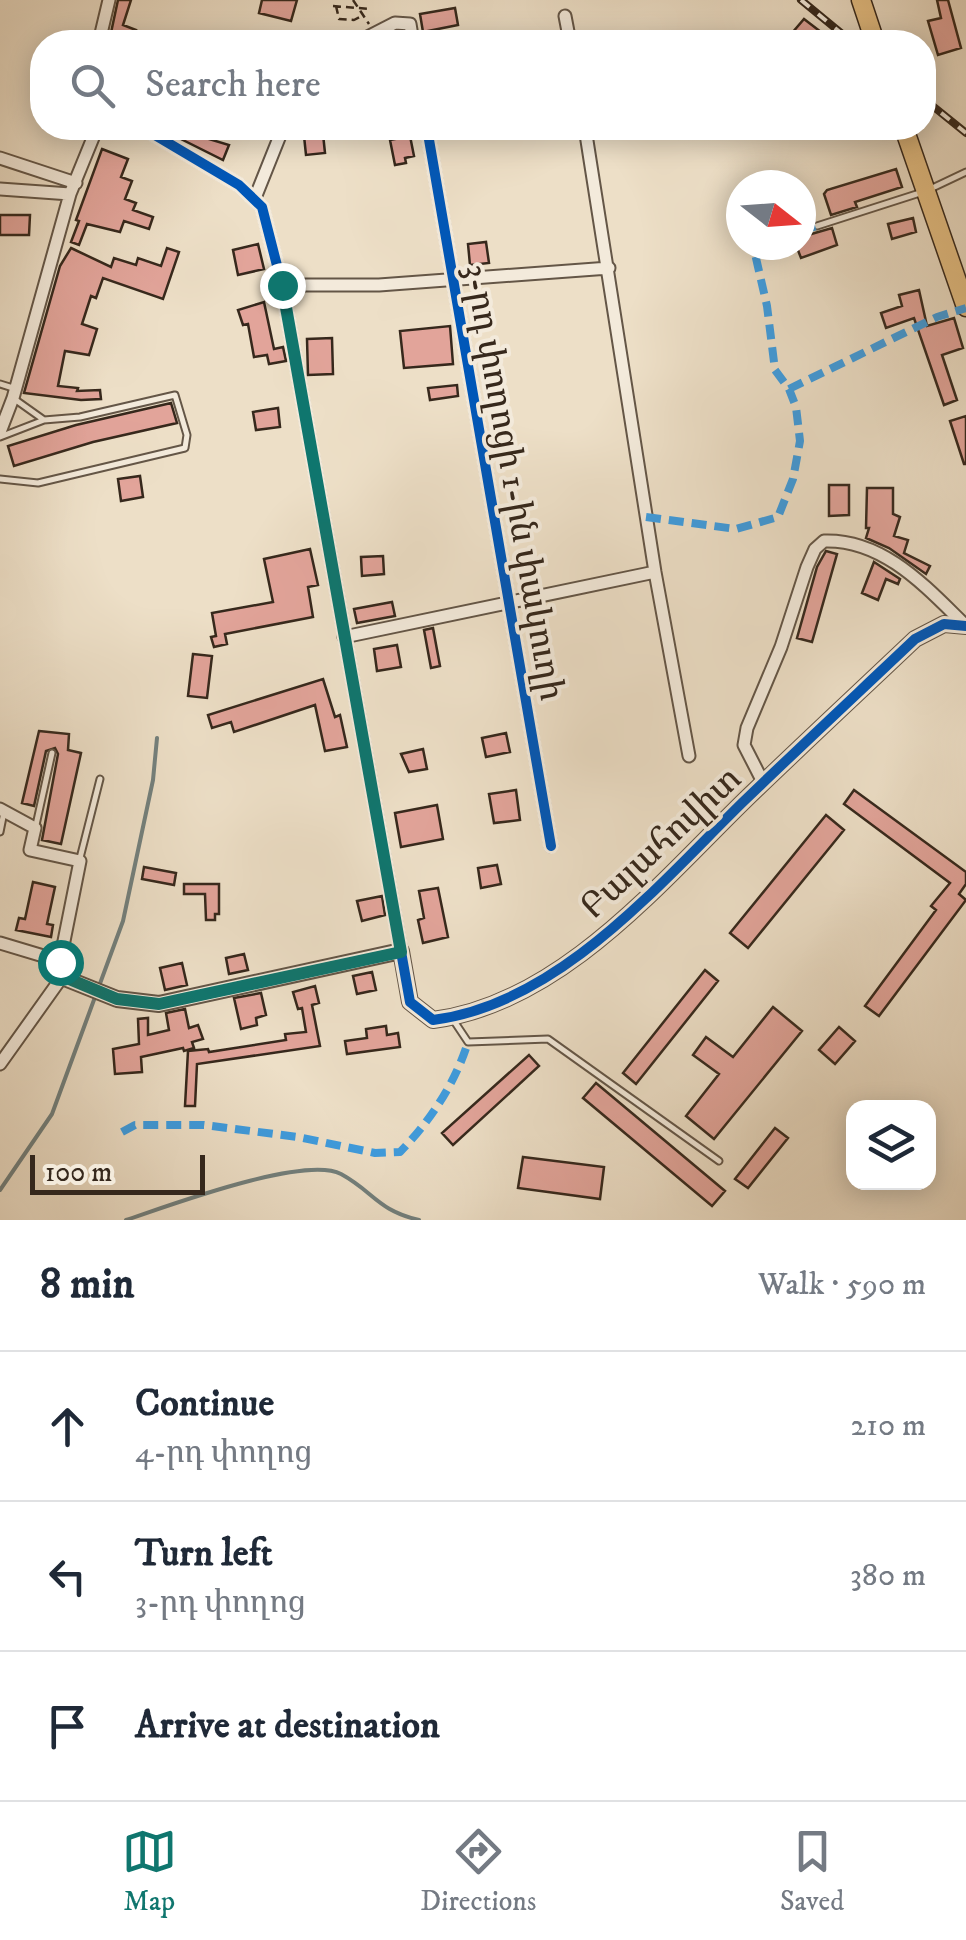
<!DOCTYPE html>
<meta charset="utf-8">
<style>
:root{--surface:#fff;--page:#f2f2f3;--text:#1f2937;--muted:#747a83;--line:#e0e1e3;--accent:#0f766e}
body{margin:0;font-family:"IM FELL DW Pica","Noto Serif Armenian",serif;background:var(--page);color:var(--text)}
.controls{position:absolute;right:30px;bottom:30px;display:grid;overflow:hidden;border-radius:20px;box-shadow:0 5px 25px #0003}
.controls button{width:90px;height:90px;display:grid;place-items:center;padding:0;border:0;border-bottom:2px solid var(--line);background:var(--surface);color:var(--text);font:50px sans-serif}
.compass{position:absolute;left:726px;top:170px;width:90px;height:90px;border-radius:50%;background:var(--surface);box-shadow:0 5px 25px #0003;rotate:107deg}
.scale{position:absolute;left:30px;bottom:25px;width:175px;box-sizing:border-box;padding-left:10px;border:5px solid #36281c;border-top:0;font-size:28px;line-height:35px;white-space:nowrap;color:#36281c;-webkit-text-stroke:8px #f3eadb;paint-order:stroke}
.stop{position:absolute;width:30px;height:30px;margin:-22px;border:8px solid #0f766e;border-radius:50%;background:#fff}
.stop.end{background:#0f766e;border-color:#fff;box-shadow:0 2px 10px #0008}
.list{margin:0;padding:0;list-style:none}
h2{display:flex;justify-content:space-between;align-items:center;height:130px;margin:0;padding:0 40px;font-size:42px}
h2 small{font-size:32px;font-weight:400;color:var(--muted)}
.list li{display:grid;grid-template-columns:65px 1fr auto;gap:30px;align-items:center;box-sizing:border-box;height:150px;padding:0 40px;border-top:2px solid var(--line)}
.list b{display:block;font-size:38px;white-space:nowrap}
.list p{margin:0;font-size:32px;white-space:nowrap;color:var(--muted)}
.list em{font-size:32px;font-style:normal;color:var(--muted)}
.icon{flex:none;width:55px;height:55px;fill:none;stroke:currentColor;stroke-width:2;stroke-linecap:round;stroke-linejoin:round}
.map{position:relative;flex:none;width:966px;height:1220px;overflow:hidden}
.search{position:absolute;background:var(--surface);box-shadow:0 5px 25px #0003;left:30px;right:30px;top:30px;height:110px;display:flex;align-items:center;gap:25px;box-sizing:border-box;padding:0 35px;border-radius:40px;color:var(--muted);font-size:38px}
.sheet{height:580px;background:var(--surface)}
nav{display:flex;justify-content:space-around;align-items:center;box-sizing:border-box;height:140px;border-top:2px solid var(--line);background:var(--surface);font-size:28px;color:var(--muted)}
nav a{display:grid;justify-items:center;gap:5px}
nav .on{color:var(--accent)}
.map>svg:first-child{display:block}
</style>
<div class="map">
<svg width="966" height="1220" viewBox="0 0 966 1220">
<rect width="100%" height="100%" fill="#eddfc7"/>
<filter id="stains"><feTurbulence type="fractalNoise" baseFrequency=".002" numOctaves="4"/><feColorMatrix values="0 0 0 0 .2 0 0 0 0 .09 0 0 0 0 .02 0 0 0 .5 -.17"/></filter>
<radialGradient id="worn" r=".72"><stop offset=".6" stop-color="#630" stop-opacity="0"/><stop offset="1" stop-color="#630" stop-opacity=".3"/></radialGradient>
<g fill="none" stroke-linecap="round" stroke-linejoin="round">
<path stroke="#73807d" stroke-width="4" d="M0,1190L52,1114L123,921L153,780L157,738
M126,1220C168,1206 304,1155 341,1174C374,1192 377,1210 419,1220"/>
</g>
<path fill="#e2a49a" stroke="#36281c" stroke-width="2.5" d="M118,0H131L123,25L136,30L132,41L121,38V42H109Z
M262,0H297L291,21L259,13Z
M937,0H948L961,48L938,55L928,21L941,18Z
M455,8L458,25L423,32L420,14Z
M804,19L834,42H804L792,33Z
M176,129L229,145L223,160L173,135Z
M323,134L325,153L306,155L304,136Z
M410,136L414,156L405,158L406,163L395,165L390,140Z
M102,149L128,159L121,177L132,181L125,199L136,203L133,210L153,217L149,229L124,221L120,232L87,224L79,245L71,242L79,221L76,220Z
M896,169L902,187L855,202L857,207L831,215L824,194L827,190Z
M0,215H30L29,235H0Z
M913,218L916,232L892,239L888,224Z
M832,228L837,245L801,258L796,245H801V237Z
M486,242L489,263L470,265L468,244Z
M258,244L264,269L238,275L233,250Z
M71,248L111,267L114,258L136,265L138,258L161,266L167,248L179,252L163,299L103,278L96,298L91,296L82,324L97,329L89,355L65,351L58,386L78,388L77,391L100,390L101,399L81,400L24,393L60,266Z
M919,290L927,326L954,318L963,348L942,355L957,400L944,405L914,318L886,328L881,313L902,306L899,295Z
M264,302L274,349L283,347L286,361L269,364L267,355L254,357L248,324L243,325L238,310Z
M450,326L453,364L404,368L400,331Z
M332,338L333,374L308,375L307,339Z
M457,385L458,396L430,400L428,388Z
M171,403L177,423L93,442L14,466L8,446L76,425Z
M278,408L280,427L256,430L253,412Z
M966,416V464H964L950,421Z
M140,476L143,497L121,501L118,479Z
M829,485H849V515L829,516Z
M867,488H893V514L900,517L894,536L908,540L904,553L930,566L926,574L889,548L866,538L869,528H866Z
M310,549L318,585L308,587L313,617L225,634L227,644L214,647L211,637L216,636L212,613L273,602L264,559Z
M826,551L837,554L812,642L797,638L817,567Z
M383,556L384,574L362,576L361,557Z
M874,562L900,579L898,584L886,579L878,600L862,593Z
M392,602L395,616L357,623L354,609Z
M433,628L440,666L431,668L424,630Z
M397,645L401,667L377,671L374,649Z
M193,654L212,656L207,698L188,696Z
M323,679L335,717L340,715L347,747L325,751L315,705L234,732L231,722L212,728L208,715Z
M39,731L69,734L68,750L81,753L61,844L42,840L58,754L55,748L46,751L34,806L22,803Z
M506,733L510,752L486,757L482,738Z
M423,749L427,769L409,772L401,754Z
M516,790L520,820L494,823L489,794Z
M854,790L966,872V884L959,894L966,900L879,1016L865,1006L936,910L931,906L950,883L844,804Z
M437,805L443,839L401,847L395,813Z
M826,815L844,830L748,948L730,933Z
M497,865L501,884L481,888L478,868Z
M144,867L176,873L174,885L142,879Z
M33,882L55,887L47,924L53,925L51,937L16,930L19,918L25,919Z
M184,884H219V914H215V920H206L205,894H184Z
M438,888L448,937L423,943L418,920L424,918L419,891Z
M382,896L385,915L362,921L357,901Z
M244,954L248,970L229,974L226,958Z
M182,963L187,985L165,990L160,968Z
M705,970L718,981L636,1084L623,1073Z
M372,972L376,990L357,994L353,976Z
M315,986L319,1003L312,1005L320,1046L197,1064L195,1106H185L188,1051L208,1049L209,1052L286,1040L285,1034L306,1032L302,1008L298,1009L293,992Z
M261,993L266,1015L256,1018L257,1025L241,1029L234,998Z
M773,1007L802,1031L714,1139L686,1116L719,1074L693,1055L706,1037L733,1057Z
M185,1009L189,1028L198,1025L203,1039L192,1042L194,1048L184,1051L183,1048L141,1057L142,1072L115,1074L113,1049L139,1044L138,1019L148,1018V1035L169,1030L166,1013Z
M386,1026L387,1035L398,1033L400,1047L347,1054L345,1041L367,1038L366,1029Z
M839,1027L855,1041L835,1064L819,1050Z
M529,1055L539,1066L453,1145L442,1133Z
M596,1083L725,1191L712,1206L583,1098Z
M775,1128L788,1138L748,1188L735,1179Z
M523,1157L604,1167L600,1199L518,1188Z"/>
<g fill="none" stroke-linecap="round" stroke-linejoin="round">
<g stroke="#645647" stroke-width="9">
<path id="service" d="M817,226L926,191L966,172
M0,384L13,388
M0,437L44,420
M0,479L38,483L185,448L187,435L175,395L80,417L44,420L13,398
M36,825L52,753
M0,832L4,812
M80,858L100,779
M452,1018L468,1042L548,1039L719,1161"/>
</g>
<g stroke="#645647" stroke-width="15">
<path id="minor" d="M565,16L570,42
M99,42L109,0
M358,42L395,23L410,24L413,42
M143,128L239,185L262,207L282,285L401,951
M427,128L551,846
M585,128L655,572L689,756
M0,158L76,183
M0,189L70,194
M255,198L283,128
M282,285H379L609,268
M0,432L13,398L70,194L97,128
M344,637L655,572
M763,782L744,745L747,728L781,647L807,567L815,549L824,541C883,539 925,586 964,624
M0,809L35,828L30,850L80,861L60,961L62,977L0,1064
M0,943L60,961"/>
</g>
<g stroke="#645647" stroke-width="18">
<path id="tertiary" d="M62,977L117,999L159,1004L401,951L410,1002L433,1020C559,1004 658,885 744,801C801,746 858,693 915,639L944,624L966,626"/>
</g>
<g stroke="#36281c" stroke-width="21">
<path id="primary" d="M861,0L875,42
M904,128L966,307"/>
</g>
<path stroke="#36281c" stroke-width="2.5" stroke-dasharray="8 5" stroke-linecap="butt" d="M353,0L369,24
M333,6L371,9
M336,6L339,19L354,20L362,16"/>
<use href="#service" stroke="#f3eadb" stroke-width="5"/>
<use href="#minor" stroke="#f3eadb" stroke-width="11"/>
<use href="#tertiary" stroke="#f3eadb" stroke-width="14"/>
<use href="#primary" stroke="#e6c084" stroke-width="18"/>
<g stroke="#36281c" stroke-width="8">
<path id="rail" d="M801,0L852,42
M924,99L966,133"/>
</g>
<use href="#rail" stroke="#f3eadb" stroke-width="4" stroke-dasharray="11" stroke-linecap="butt"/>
<path stroke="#3e9cdf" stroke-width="8" stroke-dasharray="15 8" stroke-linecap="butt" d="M801,231L817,226
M789,389L937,317L966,308
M646,517L736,529L778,517L793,479L800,441L796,407L789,389L775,370L767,306L753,245
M122,1132L135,1125H204L298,1137L375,1153L400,1152C430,1121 455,1084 468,1042"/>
<g stroke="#f3eadb" stroke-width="16">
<path id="cycleway" d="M143,128L239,185L262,207L282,285L410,1002L433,1020C559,1004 658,885 744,801C801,746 858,693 915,639L944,624L966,626
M427,128L551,846"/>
</g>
<use href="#cycleway" stroke="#0057b8" stroke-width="10"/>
</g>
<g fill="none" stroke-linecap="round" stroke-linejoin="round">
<path stroke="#0f766e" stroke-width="12" d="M60,962L62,976L117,999L159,1004L401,952L282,285"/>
</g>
<g text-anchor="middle" stroke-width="8" stroke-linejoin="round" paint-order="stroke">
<g font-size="35" fill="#36281c" stroke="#f3eadb">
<text transform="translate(515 482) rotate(80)" y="12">3-րդ փողոցի 1-ին փակուղի</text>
<text transform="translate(660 842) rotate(-43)" y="12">Բալահովիտ</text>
</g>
</g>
<rect width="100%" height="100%" filter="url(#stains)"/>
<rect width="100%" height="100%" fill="url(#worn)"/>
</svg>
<div class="controls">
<button><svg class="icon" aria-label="layers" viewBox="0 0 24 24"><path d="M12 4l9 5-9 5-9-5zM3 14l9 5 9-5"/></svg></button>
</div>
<svg class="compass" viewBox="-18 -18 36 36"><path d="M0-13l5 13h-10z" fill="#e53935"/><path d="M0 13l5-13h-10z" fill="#747a83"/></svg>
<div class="scale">100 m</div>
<div class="stop" style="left:60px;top:962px"></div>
<div class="stop end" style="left:282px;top:285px"></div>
<div class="search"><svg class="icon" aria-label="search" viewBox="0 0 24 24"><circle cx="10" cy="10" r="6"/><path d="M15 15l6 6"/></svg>Search here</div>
</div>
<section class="sheet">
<h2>8 min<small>Walk · 590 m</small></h2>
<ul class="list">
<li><svg class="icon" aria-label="ahead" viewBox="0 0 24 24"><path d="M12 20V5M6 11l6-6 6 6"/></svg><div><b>Continue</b><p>4-րդ փողոց</p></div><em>210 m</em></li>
<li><svg class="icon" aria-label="left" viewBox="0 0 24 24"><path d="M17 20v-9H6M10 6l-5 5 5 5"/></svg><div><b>Turn left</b><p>3-րդ փողոց</p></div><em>380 m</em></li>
<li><svg class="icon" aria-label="arrive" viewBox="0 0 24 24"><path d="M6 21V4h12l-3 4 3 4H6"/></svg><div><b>Arrive at destination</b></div></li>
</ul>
</section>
<nav>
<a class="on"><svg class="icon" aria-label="map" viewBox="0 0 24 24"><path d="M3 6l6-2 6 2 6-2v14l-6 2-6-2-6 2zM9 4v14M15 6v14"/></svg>Map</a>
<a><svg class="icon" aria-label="directions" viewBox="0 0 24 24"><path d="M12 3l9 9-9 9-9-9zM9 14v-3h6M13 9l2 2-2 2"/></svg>Directions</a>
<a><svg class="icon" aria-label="saved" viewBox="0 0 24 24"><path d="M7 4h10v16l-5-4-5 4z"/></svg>Saved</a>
</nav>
